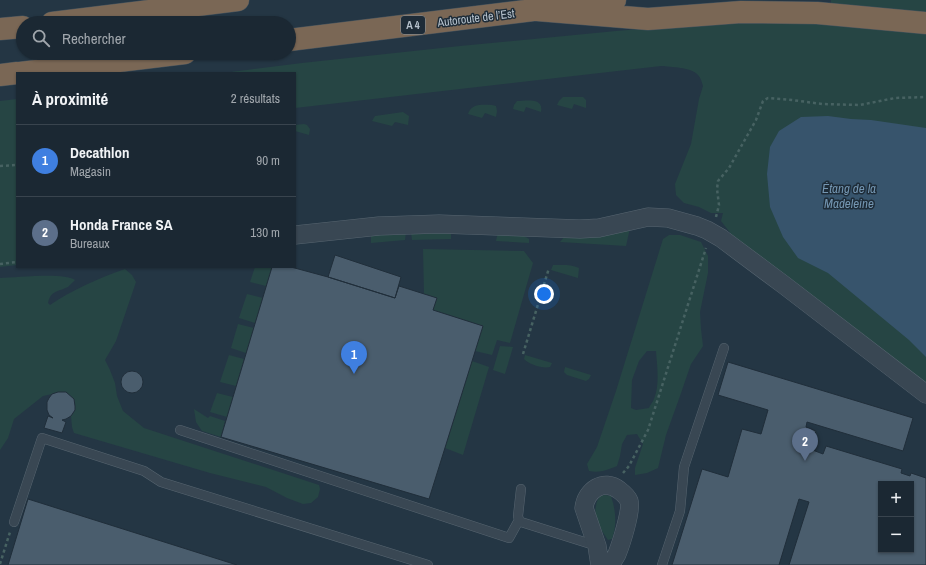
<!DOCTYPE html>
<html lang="fr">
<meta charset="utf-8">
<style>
:root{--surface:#1b2833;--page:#28343f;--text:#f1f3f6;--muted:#a0a6ac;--line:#39444e;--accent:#95b2f1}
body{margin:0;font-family:"Archivo Narrow",sans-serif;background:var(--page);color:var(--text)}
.controls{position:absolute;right:12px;bottom:12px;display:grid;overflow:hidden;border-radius:0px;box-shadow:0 1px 3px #0004}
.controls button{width:36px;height:36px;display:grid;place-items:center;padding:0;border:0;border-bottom:1px solid var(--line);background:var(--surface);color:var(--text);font:20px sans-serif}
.you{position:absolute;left:544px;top:294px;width:14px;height:14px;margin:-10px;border:3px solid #fff;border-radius:50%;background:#1a73e8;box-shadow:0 0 0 6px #1a73e833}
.badge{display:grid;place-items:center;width:26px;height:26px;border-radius:50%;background:var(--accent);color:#fff;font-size:13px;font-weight:700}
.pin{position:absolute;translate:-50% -33px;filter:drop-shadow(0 1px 2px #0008)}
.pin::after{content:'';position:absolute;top:21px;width:14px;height:12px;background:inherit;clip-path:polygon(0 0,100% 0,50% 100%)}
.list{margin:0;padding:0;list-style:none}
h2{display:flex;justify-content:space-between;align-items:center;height:52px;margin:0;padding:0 16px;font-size:17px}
h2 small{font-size:13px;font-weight:400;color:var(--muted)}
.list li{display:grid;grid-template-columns:26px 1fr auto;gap:12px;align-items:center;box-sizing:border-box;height:72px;padding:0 16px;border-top:1px solid var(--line)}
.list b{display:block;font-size:15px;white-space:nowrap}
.list p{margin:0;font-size:13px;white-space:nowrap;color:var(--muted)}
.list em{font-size:13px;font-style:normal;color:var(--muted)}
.icon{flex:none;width:22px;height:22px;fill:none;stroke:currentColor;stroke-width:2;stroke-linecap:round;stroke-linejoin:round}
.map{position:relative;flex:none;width:926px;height:565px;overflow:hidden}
.search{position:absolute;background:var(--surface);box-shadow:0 1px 3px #0004;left:16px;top:16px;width:280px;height:44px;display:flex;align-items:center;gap:10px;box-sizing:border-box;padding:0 14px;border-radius:22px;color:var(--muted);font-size:15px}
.panel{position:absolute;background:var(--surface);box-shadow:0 1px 3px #0004;left:16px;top:72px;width:280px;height:196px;border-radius:0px}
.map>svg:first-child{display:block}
</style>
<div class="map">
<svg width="926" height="565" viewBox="0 0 926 565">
<rect width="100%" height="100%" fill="#243644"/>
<path fill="#264544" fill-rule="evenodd" d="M831,0H926V14L833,4L831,3Z
M803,21L926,32V385L735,239L721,221L723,213H711L699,207L684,203L676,195L675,184L691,144L699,99L703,86C702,83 701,78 698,75C691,67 671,67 661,66L295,108V73H223L302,63L460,46L616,31L697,24Z
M563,97H583L586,100V108L574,104L572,109L557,105L559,101Z
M17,99V265L0,267V101Z
M517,101C526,101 544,97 541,112L526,107L524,112L513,109L514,105Z
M492,105L496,106L497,111L496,117L485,113L482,118L468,114C472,103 482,105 492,105Z
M403,112L409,116L408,125L395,122L392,126L372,121L375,116Z
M304,124L307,125L310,129L309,135L295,131V125Z
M630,228L626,246L560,242L565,236Z
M406,232L405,240L371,243V235Z
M411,232H451V239L412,240Z
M498,232L519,233L529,239V243L496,241Z
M669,235H680L701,242L708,256V273L700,312L701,329L703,346L691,364L680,396L666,435L658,468L647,473L635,475V468L643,444L637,434L627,435L622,444L620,456L617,466C606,470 601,473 589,471L587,464L597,447L616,391L663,239ZM647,351H656C657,366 660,384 654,399C653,402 650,405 649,408L636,410L631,408L632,380L639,361Z
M423,249L524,251L533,263L510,343L497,340L492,355L475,351L483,326L433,310L437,298L424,294Z
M553,265C562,265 571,264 579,268L578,278L551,270Z
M255,267H272L266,286L250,282Z
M125,269L132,275L136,282L116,341L105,360L110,370L115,383L117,396L123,411L144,428L319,485L320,489L318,497L311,503L303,504L287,498L266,487L210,473L74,433L72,427L71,416L75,410V405L74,399L66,392H58L52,394L43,396L14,419L8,438L0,450V278C16,278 63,272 75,280C73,282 70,285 68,287C58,292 51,290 48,303L50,305C72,290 99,278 125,269Z
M247,294L263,298L255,323L239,318Z
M238,324L254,328L246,353L231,348Z
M500,346L513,347L505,374L493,370Z
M229,355L244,359L236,386L220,382Z
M525,355L552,363L550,367C543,369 528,364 524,359Z
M472,361L489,367L463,455L445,448Z
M565,367L591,375L589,379L586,381L567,375L564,372Z
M217,393L233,397L227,417L210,412Z
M194,409L208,418L210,416L225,421L221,437L202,431L196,422Z
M605,495L611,496C616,511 617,525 612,539L608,540C602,531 593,518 596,506C596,503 598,499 600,496Z"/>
<path fill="#37546c" d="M828,116L851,119L871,120L926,128V357L909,340L828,273L798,258L783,237L770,207L767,174L770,147L779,131L801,117Z"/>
<path fill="#4a5d6d" stroke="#202e3a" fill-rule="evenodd" d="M335,255L401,277L395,298L328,277Z
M272,267H291L328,277L395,298L399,286L437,298L433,310L483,326L429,499L221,437Z
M728,362L913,418L903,451L807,422L806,427L816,431L810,449L823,454L826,446L902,469L901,473L910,476L911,473L926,478V565H789L809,502L799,499L779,565H672L702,469L728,477L742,429L761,434L768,410L718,395ZM881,484H911V550H881Z
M121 382a11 11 0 1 1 22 0a11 11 0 1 1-22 0Z
M58,392H66L74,399L75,406V410L71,416L66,419L62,420L66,422L62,433L44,428L48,416L53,418L49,415L47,410V402L49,398L52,394Z
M28,499L237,565H8Z"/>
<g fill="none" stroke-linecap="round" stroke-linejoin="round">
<g stroke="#576570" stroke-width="10">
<path id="lane" d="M180,430L509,538L519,520
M521,489L518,516L519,520L521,522L597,546
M14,522L42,438L144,471L161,482L428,565
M662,565L680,511L684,467L724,348"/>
</g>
<g stroke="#576570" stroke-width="19">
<path id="street" d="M295,235L379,226L439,224L580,229L599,228L648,217L668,218L697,226L707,230L721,238L784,285L926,394
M600,565L597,546L584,508C586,490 604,478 619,490C623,493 627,496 629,501C632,510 621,544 617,554C615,558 612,562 610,565"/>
</g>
<g stroke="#44525d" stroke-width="23">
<path id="highway" d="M537,10L648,19L741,12L817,13L926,23
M52,23L238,0
M0,29L23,27
M289,40L615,0
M20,73L185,53
M0,75L17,73"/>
</g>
<path stroke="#476262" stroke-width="2.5" stroke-dasharray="3 3" stroke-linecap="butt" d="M0,166L17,165
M716,217L719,205L717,189L718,181L729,168L756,120L763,101L768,98L792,100L822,104L860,105L895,98L926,97
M0,264L17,262
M523,354L549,268
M623,473L629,466L648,430L706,248
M0,564L10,532"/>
<use href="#lane" stroke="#394753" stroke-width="9"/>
<use href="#street" stroke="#394753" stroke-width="18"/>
<use href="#highway" stroke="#7a6755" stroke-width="22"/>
</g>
<g text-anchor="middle" stroke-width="3" stroke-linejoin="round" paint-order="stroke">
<rect fill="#1e2c38" stroke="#8895a0" stroke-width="1" x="401" y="16" width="24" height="18" rx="3"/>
<g font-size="11" font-weight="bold" fill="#b6c2cd">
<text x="413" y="29">A 4</text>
</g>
<g font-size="12" fill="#b6c2cd" stroke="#1e2c38">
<text transform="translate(476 18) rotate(-7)" y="4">Autoroute de l’Est</text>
</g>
<g font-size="13" font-style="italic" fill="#7496b2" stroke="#1e2c38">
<text x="849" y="193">Étang de la<tspan x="849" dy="15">Madeleine</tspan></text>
</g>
</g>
</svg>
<div class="controls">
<button>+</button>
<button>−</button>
</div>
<div class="you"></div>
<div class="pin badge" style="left:354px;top:374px;background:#3f7fe0">1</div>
<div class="pin badge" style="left:805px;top:461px;background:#5c6f8a">2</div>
<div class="search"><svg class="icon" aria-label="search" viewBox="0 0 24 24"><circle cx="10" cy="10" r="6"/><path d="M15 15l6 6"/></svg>Rechercher</div>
<section class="panel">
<h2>À proximité<small>2 résultats</small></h2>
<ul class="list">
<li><span class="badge" style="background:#3f7fe0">1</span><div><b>Decathlon</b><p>Magasin</p></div><em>90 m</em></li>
<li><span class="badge" style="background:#5c6f8a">2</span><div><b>Honda France SA</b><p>Bureaux</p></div><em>130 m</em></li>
</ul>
</section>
</div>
